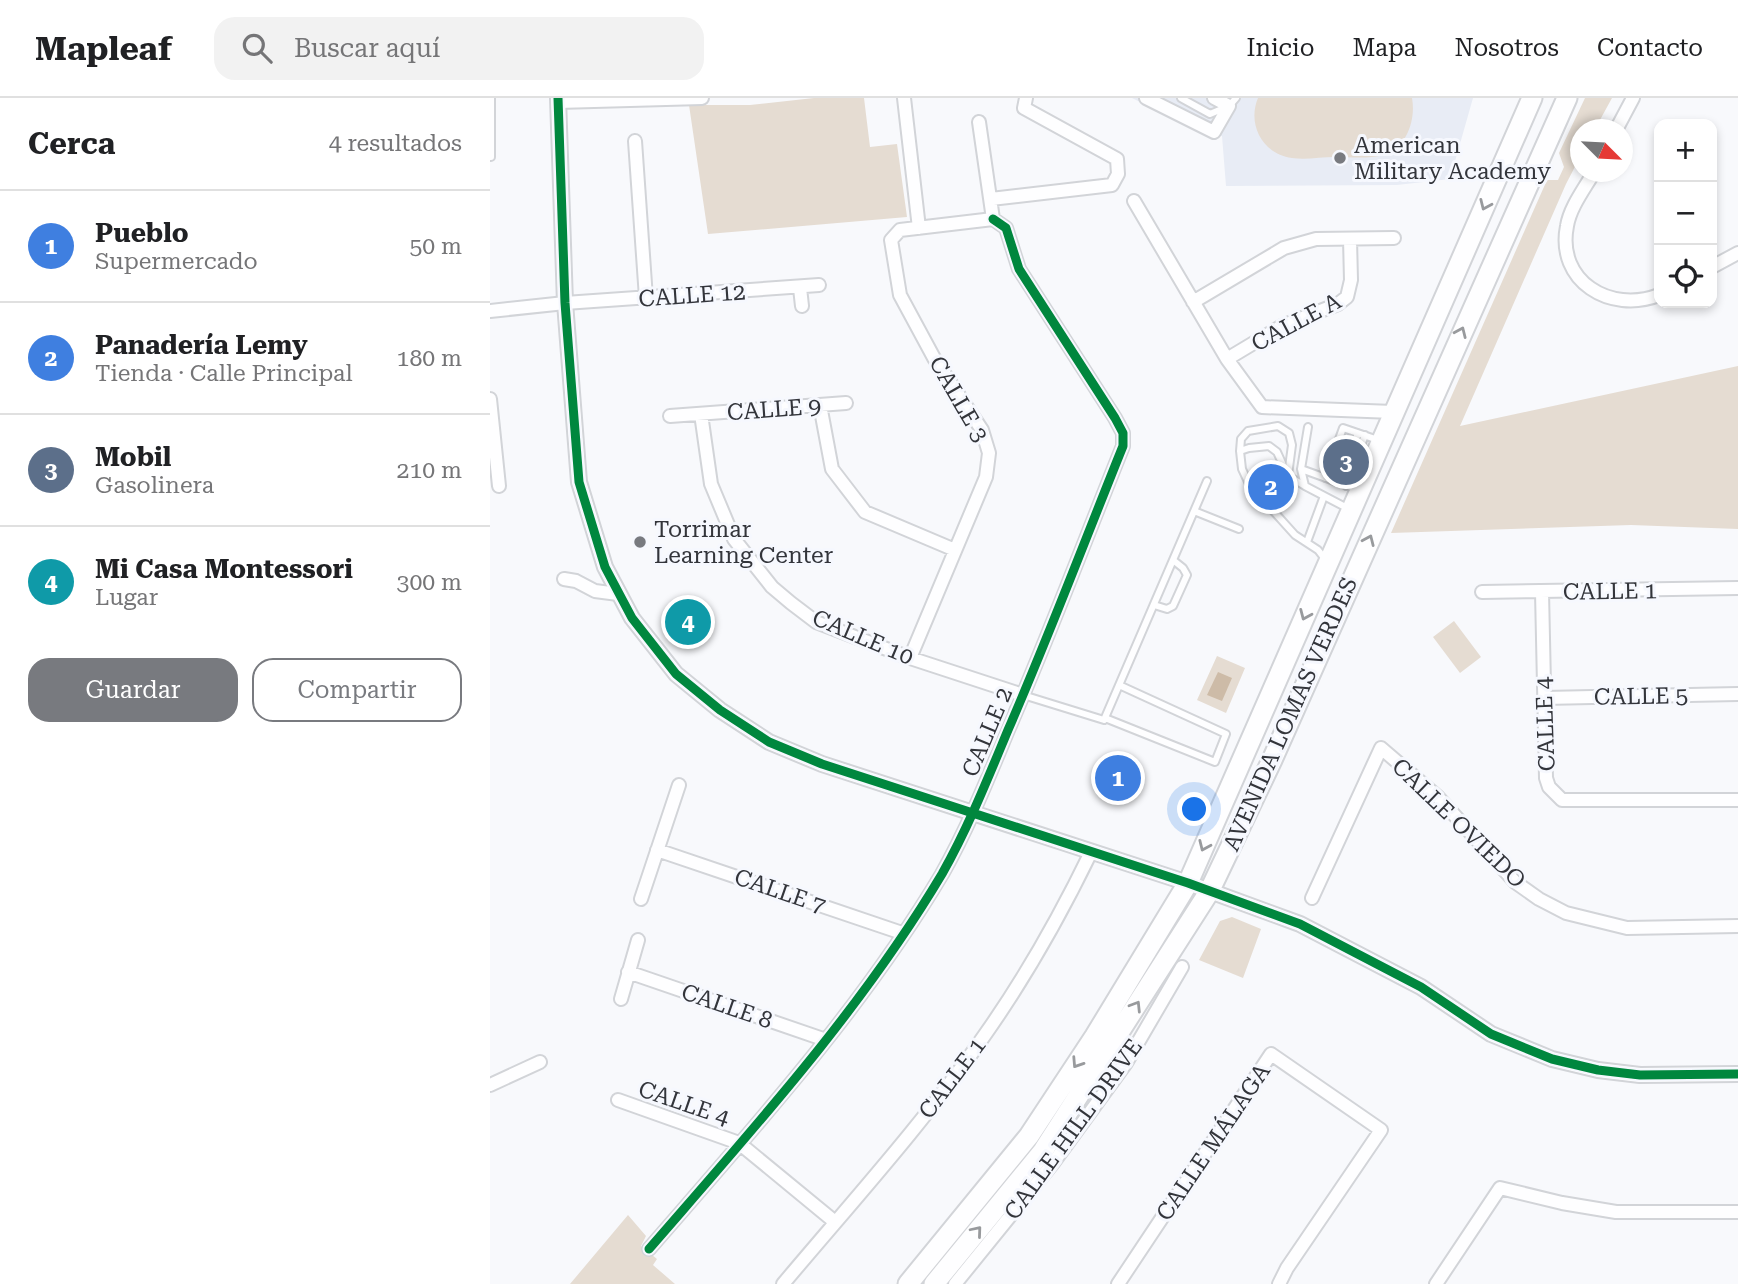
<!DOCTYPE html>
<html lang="es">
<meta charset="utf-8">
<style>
:root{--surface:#fff;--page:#f2f2f2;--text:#202124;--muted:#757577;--line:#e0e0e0;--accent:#787a7f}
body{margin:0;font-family:"Roboto Serif",serif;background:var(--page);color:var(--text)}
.controls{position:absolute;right:21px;top:21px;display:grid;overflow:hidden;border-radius:14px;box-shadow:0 4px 10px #0003}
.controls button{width:63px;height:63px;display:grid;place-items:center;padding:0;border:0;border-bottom:2px solid var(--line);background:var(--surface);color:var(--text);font:35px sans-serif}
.compass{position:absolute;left:1080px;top:21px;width:63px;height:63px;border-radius:50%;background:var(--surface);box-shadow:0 4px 10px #0003;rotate:114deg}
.you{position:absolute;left:705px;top:712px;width:24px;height:24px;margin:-18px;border:5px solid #fff;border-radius:50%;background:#1a73e8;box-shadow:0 0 0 10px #1a73e833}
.badge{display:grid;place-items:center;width:46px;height:46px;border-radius:50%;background:var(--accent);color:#fff;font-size:23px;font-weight:700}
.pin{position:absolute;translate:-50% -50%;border:4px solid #fff;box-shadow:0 2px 7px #0006}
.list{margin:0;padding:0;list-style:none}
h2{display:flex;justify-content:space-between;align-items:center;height:91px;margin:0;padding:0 28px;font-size:30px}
h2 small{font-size:23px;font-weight:400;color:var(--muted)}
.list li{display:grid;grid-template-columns:46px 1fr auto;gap:21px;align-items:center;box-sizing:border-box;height:112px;padding:0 28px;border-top:2px solid var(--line)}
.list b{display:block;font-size:26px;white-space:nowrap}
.list p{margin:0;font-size:23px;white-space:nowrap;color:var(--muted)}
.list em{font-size:23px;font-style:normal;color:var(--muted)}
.actions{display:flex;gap:14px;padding:21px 28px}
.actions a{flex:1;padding:16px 0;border:2px solid var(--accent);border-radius:21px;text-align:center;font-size:24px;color:var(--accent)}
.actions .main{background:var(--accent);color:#fff}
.icon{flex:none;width:38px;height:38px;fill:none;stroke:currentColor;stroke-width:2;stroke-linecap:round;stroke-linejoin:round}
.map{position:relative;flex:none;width:1248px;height:1186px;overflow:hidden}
header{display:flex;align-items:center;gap:42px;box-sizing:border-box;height:98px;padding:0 35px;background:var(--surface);border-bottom:2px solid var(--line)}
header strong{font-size:33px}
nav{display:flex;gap:38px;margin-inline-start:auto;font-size:24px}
.search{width:490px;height:63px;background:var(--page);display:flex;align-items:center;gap:18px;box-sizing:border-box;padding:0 24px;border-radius:21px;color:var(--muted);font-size:26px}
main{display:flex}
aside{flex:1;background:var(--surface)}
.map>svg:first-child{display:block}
</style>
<header>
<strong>Mapleaf</strong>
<div class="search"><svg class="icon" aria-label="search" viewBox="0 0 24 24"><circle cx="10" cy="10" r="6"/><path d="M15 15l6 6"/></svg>Buscar aquí</div>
<nav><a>Inicio</a><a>Mapa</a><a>Nosotros</a><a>Contacto</a></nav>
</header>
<main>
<aside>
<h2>Cerca<small>4 resultados</small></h2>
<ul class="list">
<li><span class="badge" style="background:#3f7fe0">1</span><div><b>Pueblo</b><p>Supermercado</p></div><em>50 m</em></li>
<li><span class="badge" style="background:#3f7fe0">2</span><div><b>Panadería Lemy</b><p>Tienda · Calle Principal</p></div><em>180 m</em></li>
<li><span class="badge" style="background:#5c6f8a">3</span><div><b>Mobil</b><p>Gasolinera</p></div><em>210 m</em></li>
<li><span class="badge" style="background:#0f9aa8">4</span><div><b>Mi Casa Montessori</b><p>Lugar</p></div><em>300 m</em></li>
</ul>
<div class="actions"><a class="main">Guardar</a><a>Compartir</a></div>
</aside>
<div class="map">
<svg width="1248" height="1186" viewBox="0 0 1248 1186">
<rect width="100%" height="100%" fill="#f8f9fc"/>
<path fill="#e8ecf5" d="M642,0H983L960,81L907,87L736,88L732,38L715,37Z"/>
<path fill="#e5dcd2" d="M324,0H374L380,49L407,46L417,119L218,136L199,7H260Z
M768,0H922C926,22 917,50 893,57C879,61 860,59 845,59C831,59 816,62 802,60C772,56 757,26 768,0Z
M1095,0H1122L1105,31L1090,32V59L1076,86L970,328L1248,268V431L1141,427L901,435L1057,82H1068L1074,69L1069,55Z
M964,523L991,559L970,575L943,539Z
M727,558L755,570L736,615L707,602Z
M742,819L771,831L753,880L709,862L730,823Z
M138,1117L156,1138L151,1148L167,1161L163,1167L185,1186H80Z"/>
<path fill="#cdbba7" d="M728,574L742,580L732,603L717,597Z"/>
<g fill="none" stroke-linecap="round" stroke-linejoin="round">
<g stroke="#d2d4d8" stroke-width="10">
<path id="service" d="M1,0V59
M691,0L720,16L739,8L746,0
M818,329L811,371L815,388L859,411
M849,341L853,330L888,342
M864,347L868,335
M750,353L751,341L758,333L788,328L799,335L802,347L798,377
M811,371L869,392
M835,380L839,367
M849,385L854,372
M815,388L798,378L787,354L779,348L759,350L750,353L752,371L759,386L805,437L828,452L835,461
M856,388L875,337
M704,413L749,431
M817,444L834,398
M664,507L677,511L683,508L697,477L693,470L683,462
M533,597L614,622L717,383
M615,620L725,664L736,636L629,587"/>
</g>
<g stroke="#d2d4d8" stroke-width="16">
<path id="minor" d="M414,0L429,130
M656,0L724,34L739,8L724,0
M68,4L212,0
M489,24L503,121
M1126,32L1143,0
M145,43L156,200
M1104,74C1095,90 1080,109 1077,128C1066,183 1120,216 1169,197
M501,101L622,87L628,76L627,61L534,10L536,0
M644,103L737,261L772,309L903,314
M1222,169L1248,155
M310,190L312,208
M703,204L794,150L826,141L904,140
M0,213L75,205L329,187
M737,261L792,228L848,206L857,199L861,182L860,141
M0,301L9,388
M330,307L342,371L375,414L465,452
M211,316L221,386L244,441L282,489L301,505L326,524L420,560L533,597
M180,318L356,305
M74,481L86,483L105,493L128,496
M992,494L1248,490
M1052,494L1056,680L1059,689L1072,702H1248
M420,560L496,379L499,355L492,332L444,260L410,197L401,142L410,132L503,121
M1054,600L1248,596
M167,752L412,835
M822,800L891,650L948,699L1025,784L1049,801L1076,815L1137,830L1248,828
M151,801L189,687
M138,874L336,942
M131,901L148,842
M0,987L50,964
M128,1002L249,1045L345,1124
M159,1151C263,1031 371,912 452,776C478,730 498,680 518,632C559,538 595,442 633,348V335L625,320L529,171L516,130L503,121
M293,1186C361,1105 434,1025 494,938C535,880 570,818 601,754
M465,1186L563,1065L636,965L692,869
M628,1186L781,956L891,1032L797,1170L789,1186
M946,1186L1010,1090L1072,1105L1126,1114H1248"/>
</g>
<g stroke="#d2d4d8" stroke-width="18">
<path id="tertiary" d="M68,0L75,205L89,384L115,469L142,520L186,576L230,612L279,644L332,666L698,785L810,826L931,889L1001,936L1062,961L1108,972L1150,977L1248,976"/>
</g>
<g stroke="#d2d4d8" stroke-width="23">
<path id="trunk" d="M418,1186L539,1038L605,938L698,785L1042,0
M444,1186L553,1053L719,794L782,662L1077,0"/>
</g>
<use href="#service" stroke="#fefeff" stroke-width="6"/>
<use href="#minor" stroke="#fefeff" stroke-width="12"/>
<use href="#tertiary" stroke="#fefeff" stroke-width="14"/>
<use href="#trunk" stroke="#fefeff" stroke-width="19"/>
<g stroke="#f6f8fe" stroke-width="13">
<path id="cycleway" d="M68,0L75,205L89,384L115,469L142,520L186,576L230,612L279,644L332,666L698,785L810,826L931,889L1001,936L1062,961L1108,972L1150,977L1248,976
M159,1151C263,1031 371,912 452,776C478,730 498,680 518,632C559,538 595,442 633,348V335L625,320L529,171L516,130L503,121"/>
</g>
<use href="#cycleway" stroke="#00873e" stroke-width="9"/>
</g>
<defs><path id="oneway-chevron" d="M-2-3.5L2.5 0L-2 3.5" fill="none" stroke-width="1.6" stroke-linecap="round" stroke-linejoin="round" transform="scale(1.75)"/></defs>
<g stroke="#989a9d">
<use href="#oneway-chevron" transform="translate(995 107) rotate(114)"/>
<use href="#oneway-chevron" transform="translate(971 234) rotate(-66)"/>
<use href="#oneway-chevron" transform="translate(879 442) rotate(-66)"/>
<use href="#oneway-chevron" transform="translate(815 517) rotate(113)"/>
<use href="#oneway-chevron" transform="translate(714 748) rotate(114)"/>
<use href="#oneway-chevron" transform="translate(646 908) rotate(-58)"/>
<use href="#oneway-chevron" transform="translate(587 965) rotate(123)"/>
<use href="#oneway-chevron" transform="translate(487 1133) rotate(-50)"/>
</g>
<g fill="#787a7f" stroke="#f6f8fe" stroke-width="2.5">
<circle cx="850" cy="60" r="7"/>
<circle cx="150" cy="444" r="7"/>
</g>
<g text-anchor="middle" stroke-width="6" stroke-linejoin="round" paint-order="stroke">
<g font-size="23" fill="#33353b" stroke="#f6f8fe" text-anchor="start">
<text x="864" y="55">American<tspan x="864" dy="26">Military Academy</tspan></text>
<text x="164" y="439">Torrimar<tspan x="164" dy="26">Learning Center</tspan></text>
</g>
<g font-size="23" fill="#33353b" stroke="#f6f8fe">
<text transform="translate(202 197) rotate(-4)" y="8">CALLE 12</text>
<text transform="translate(806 224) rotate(-28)" y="8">CALLE A</text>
<text transform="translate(469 301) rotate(60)" y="8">CALLE 3</text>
<text transform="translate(284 311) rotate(-4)" y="8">CALLE 9</text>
<text transform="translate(1120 493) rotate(-1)" y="8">CALLE 1</text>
<text transform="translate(373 539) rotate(23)" y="8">CALLE 10</text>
<text transform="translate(1151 598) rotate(-1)" y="8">CALLE 5</text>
<text transform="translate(800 616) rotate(-66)" y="8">AVENIDA LOMAS VERDES</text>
<text transform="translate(1055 626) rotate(-92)" y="8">CALLE 4</text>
<text transform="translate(497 634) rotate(-67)" y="8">CALLE 2</text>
<text transform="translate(969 725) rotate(44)" y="8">CALLE OVIEDO</text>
<text transform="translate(290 793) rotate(19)" y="8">CALLE 7</text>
<text transform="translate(237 908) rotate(19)" y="8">CALLE 8</text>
<text transform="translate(462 980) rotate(-53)" y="8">CALLE 1</text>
<text transform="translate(194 1005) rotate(19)" y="8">CALLE 4</text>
<text transform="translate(583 1031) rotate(-54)" y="8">CALLE HILL DRIVE</text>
<text transform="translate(723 1044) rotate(-56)" y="8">CALLE MÁLAGA</text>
</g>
</g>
</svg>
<div class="controls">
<button>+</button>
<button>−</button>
<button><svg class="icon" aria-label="locate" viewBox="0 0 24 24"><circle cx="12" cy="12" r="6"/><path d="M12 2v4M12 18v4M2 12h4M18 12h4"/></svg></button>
</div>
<svg class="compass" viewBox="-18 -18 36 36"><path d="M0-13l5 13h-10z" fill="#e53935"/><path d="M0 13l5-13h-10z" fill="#757577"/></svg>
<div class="you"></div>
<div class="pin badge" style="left:628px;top:680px;background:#3f7fe0">1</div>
<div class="pin badge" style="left:781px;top:389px;background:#3f7fe0">2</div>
<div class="pin badge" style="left:856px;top:364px;background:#5c6f8a">3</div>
<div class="pin badge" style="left:198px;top:524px;background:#0f9aa8">4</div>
</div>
</main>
